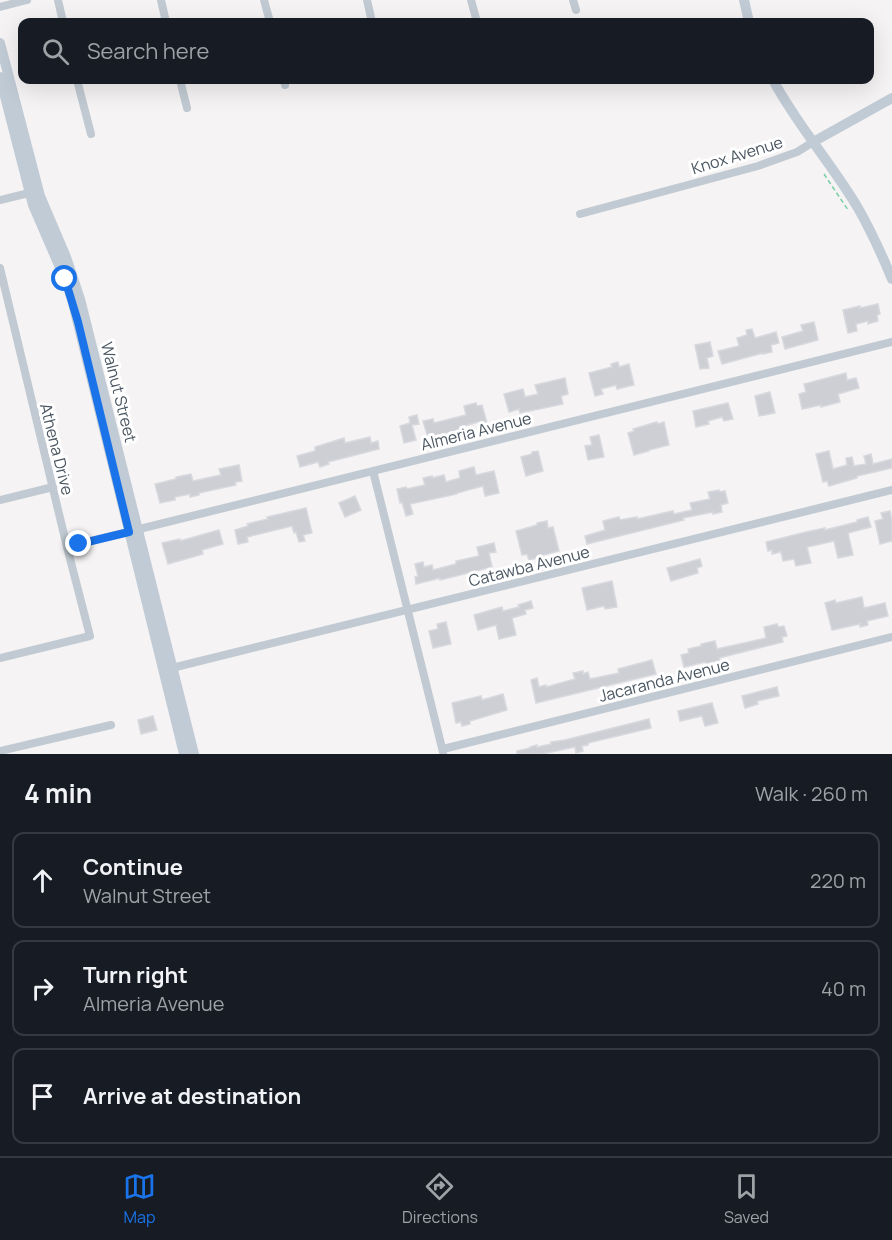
<!DOCTYPE html>
<meta charset="utf-8">
<style>
:root{--surface:#171b24;--page:#242831;--text:#f1f3f6;--muted:#9ea1a6;--line:#363941;--accent:#1a73e8}
body{margin:0;font-family:Manrope,sans-serif;background:var(--page);color:var(--text)}
.stop{position:absolute;width:18px;height:18px;margin:-14px;border:4px solid #1a73e8;border-radius:50%;background:#fff}
.stop.end{background:#1a73e8;border-color:#fff;box-shadow:0 2px 6px #0008}
.list{margin:0;padding:0;list-style:none}
h2{display:flex;justify-content:space-between;align-items:center;height:78px;margin:0;padding:0 24px;font-size:26px}
h2 small{font-size:20px;font-weight:400;color:var(--muted)}
.list li{display:grid;grid-template-columns:39px 1fr auto;gap:18px;align-items:center;box-sizing:border-box;height:96px;margin:0 12px 12px;padding:0 12px;border:2px solid var(--line);border-radius:12px}
.list b{display:block;font-size:22px;white-space:nowrap}
.list p{margin:0;font-size:20px;white-space:nowrap;color:var(--muted)}
.list em{font-size:20px;font-style:normal;color:var(--muted)}
.icon{flex:none;width:33px;height:33px;fill:none;stroke:currentColor;stroke-width:2;stroke-linecap:round;stroke-linejoin:round}
.map{position:relative;flex:none;width:892px;height:754px;overflow:hidden}
.search{position:absolute;background:var(--surface);box-shadow:0 6px 24px #0002;left:18px;right:18px;top:18px;height:66px;display:flex;align-items:center;gap:15px;box-sizing:border-box;padding:0 21px;border-radius:12px;color:var(--muted);font-size:22px}
.sheet{height:402px;background:var(--surface)}
nav{display:flex;justify-content:space-around;align-items:center;box-sizing:border-box;height:84px;border-top:2px solid var(--line);background:var(--surface);font-size:16px;color:var(--muted)}
nav a{display:grid;justify-items:center;gap:3px}
nav .on{color:var(--accent)}
.map>svg:first-child{display:block}
</style>
<div class="map">
<svg width="892" height="754" viewBox="0 0 892 754">
<rect width="100%" height="100%" fill="#f5f3f3"/>
<path fill="#cdcfd5" stroke="#d7d9de" stroke-width="1.5" d="M878,304L880,314L877,315L878,321L868,324V321L856,324L857,331L848,333L843,310L860,306V308Z
M814,322L818,340L785,349L782,337L803,331L801,325Z
M752,329L755,338L776,332L779,343L771,345L772,352L763,354V353L722,364L718,351L739,346L737,338L747,335L746,330Z
M710,342L713,356L707,358L709,368L700,369L695,345Z
M618,362L619,367L629,364L634,385L617,389L616,385L601,389L603,394L595,396L589,373L612,367L611,364Z
M846,373L847,380L856,378L859,388L838,394L840,402L821,407V405L802,409L799,394L806,392L804,384Z
M565,378L568,394L561,396L563,404L520,413L519,409L509,412L504,394L523,389L525,397L538,394L535,385Z
M770,392L775,413L759,416L755,396Z
M476,403L477,406L482,405L487,423L479,425L478,422L464,426L465,428L428,438L423,421L433,419L434,423L466,415L464,406Z
M728,403L733,419L724,421L722,417L708,421L709,424L696,427L693,411Z
M417,415L419,424L412,425L416,440L404,443L400,426L410,423L409,417Z
M657,422L658,424L664,422L669,445L649,450V451L634,455L628,433L634,431L633,429Z
M599,435L604,457L588,460L585,446L592,445L590,437Z
M370,437L371,443L378,441L379,449L328,462L329,464L320,467L318,462L300,467L297,456L315,451V447L344,438L345,443Z
M538,451L543,471L526,476L521,457L532,454V452Z
M829,451L833,469L847,465L846,458L852,457L854,466L866,464L864,456L871,454L873,464L892,459V468L857,476V478L829,486L827,481L823,482L816,454Z
M239,465L242,481L235,482L236,485L199,493V495L190,497V494L175,497V500L160,503L155,484L176,479V477L191,474L193,481L221,475L219,469Z
M474,467L476,475L494,471L499,493L485,496L483,486L457,493V494L410,504L413,514L406,516L402,502L400,503L397,489L406,487L407,489L425,485L423,478L432,476V478L444,475L446,482L460,478L459,471Z
M719,490L720,492L725,491L728,503L721,505L722,512L713,514V512L683,518L684,520L587,544L585,536L605,530L603,521L619,517L620,520L637,517V519L673,511L674,514L692,510L690,503L710,499L708,492Z
M355,496L361,510L345,517L339,503Z
M306,508L312,533L303,535L305,541L299,542L296,532L294,533L292,526L247,537L248,542L238,544L235,530L248,526L247,524L268,519L267,517Z
M890,511L892,521V541L880,544L875,521L883,519L881,513Z
M868,517L871,527L848,533L853,555L838,558L834,541L807,547L811,563L796,566L794,559L783,561L781,552L772,554V550L768,551L766,542L806,532L825,528V530L857,522V520Z
M547,521L548,528L553,527L559,551L540,556L541,557L529,560L527,554L522,555L516,531L537,525V523Z
M219,530L223,544L202,550L203,554L168,564L162,543L180,539V541Z
M494,543L496,552L489,553L492,567L440,580V578L416,584L415,577L418,576L415,564L423,562L424,567L432,565L433,570L456,564V561L479,556L477,547Z
M700,559L702,566L697,568L698,573L671,581L667,568Z
M612,581L617,607L605,609L604,606L587,610L582,588Z
M862,597L864,608L885,603L888,616L867,621L868,625L860,627V624L832,630L825,603L835,600L836,603Z
M531,601L533,608L525,610L526,614L512,618L516,635L499,639L496,625L478,630L474,615L502,607L503,611L519,607L518,605Z
M446,622L451,644L433,648L429,631L438,629L437,624Z
M777,624L778,627L784,626L787,636L782,637L783,642L719,658L720,660L706,664L705,662L684,667L681,655L689,653L688,649L701,646V644L715,641L717,649L766,638L764,627Z
M652,660L656,674L536,703L531,680L537,678L539,687L546,685V687L575,679L573,673L583,671V674L588,672L590,679L619,673L618,669Z
M777,687L779,696L757,701L758,704L745,708L742,696Z
M503,694L507,710L470,721V724L462,726L461,722L456,723L452,703L481,696L482,700Z
M712,703L718,723L705,726L702,716L680,721L678,711Z
M153,716L157,730L141,734L138,720Z
M649,719L651,728L588,743V745L582,746L583,751L576,753L575,747L542,754H517V751L530,748V747L537,745V747L551,744V742L565,740Z"/>
<g fill="none" stroke-linecap="round" stroke-linejoin="round">
<path stroke="#7ad0a6" stroke-width="1.5" stroke-dasharray="4.5 3" stroke-linecap="butt" d="M824,174L848,210"/>
<path stroke="#c1cad2" stroke-width="8" d="M58,0L63,22
M161,0L166,22
M264,0L270,22
M367,0L372,22
M471,0L477,22
M573,0L576,10
M0,7L27,0
M77,80L91,134
M180,80L187,108
M284,80L285,85
M0,200L29,193
M580,214L758,166L797,152L813,142
M0,268L67,547L90,636L0,658
M373,471L443,752
M0,500L53,487
M67,547L892,342
M172,668L892,490
M443,749L892,637
M0,751L111,725"/>
<path stroke="#c1cbd6" stroke-width="10" d="M744,0L749,22
M0,43L40,196L66,257L80,299L194,754
M0,77L33,205L65,279L72,299L184,754
M773,80C797,125 832,164 858,208C871,231 882,255 892,279
M813,142L892,98"/>
</g>
<g fill="none" stroke-linecap="round" stroke-linejoin="round">
<path stroke="#1a73e8" stroke-width="8" d="M65,279L78,322L129,532L79,544"/>
</g>
<g text-anchor="middle" stroke-width="6" stroke-linejoin="round" paint-order="stroke">
<g font-size="16" fill="#4a5661" stroke="#fff">
<text transform="translate(737 155) rotate(-17)" y="6">Knox Avenue</text>
<text transform="translate(119 392) rotate(76)" y="6">Walnut Street</text>
<text transform="translate(476 431) rotate(-14)" y="6">Almeria Avenue</text>
<text transform="translate(57 449) rotate(76)" y="6">Athena Drive</text>
<text transform="translate(529 566) rotate(-14)" y="6">Catawba Avenue</text>
<text transform="translate(664 680) rotate(-14)" y="6">Jacaranda Avenue</text>
</g>
</g>
</svg>
<div class="stop" style="left:65px;top:279px"></div>
<div class="stop end" style="left:79px;top:544px"></div>
<div class="search"><svg class="icon" aria-label="search" viewBox="0 0 24 24"><circle cx="10" cy="10" r="6"/><path d="M15 15l6 6"/></svg>Search here</div>
</div>
<section class="sheet">
<h2>4 min<small>Walk · 260 m</small></h2>
<ul class="list">
<li><svg class="icon" aria-label="ahead" viewBox="0 0 24 24"><path d="M12 20V5M6 11l6-6 6 6"/></svg><div><b>Continue</b><p>Walnut Street</p></div><em>220 m</em></li>
<li><svg class="icon" aria-label="right" viewBox="0 0 24 24"><path d="M7 20v-9h11M14 6l5 5-5 5"/></svg><div><b>Turn right</b><p>Almeria Avenue</p></div><em>40 m</em></li>
<li><svg class="icon" aria-label="arrive" viewBox="0 0 24 24"><path d="M6 21V4h12l-3 4 3 4H6"/></svg><div><b>Arrive at destination</b></div></li>
</ul>
</section>
<nav>
<a class="on"><svg class="icon" aria-label="map" viewBox="0 0 24 24"><path d="M3 6l6-2 6 2 6-2v14l-6 2-6-2-6 2zM9 4v14M15 6v14"/></svg>Map</a>
<a><svg class="icon" aria-label="directions" viewBox="0 0 24 24"><path d="M12 3l9 9-9 9-9-9zM9 14v-3h6M13 9l2 2-2 2"/></svg>Directions</a>
<a><svg class="icon" aria-label="saved" viewBox="0 0 24 24"><path d="M7 4h10v16l-5-4-5 4z"/></svg>Saved</a>
</nav>
